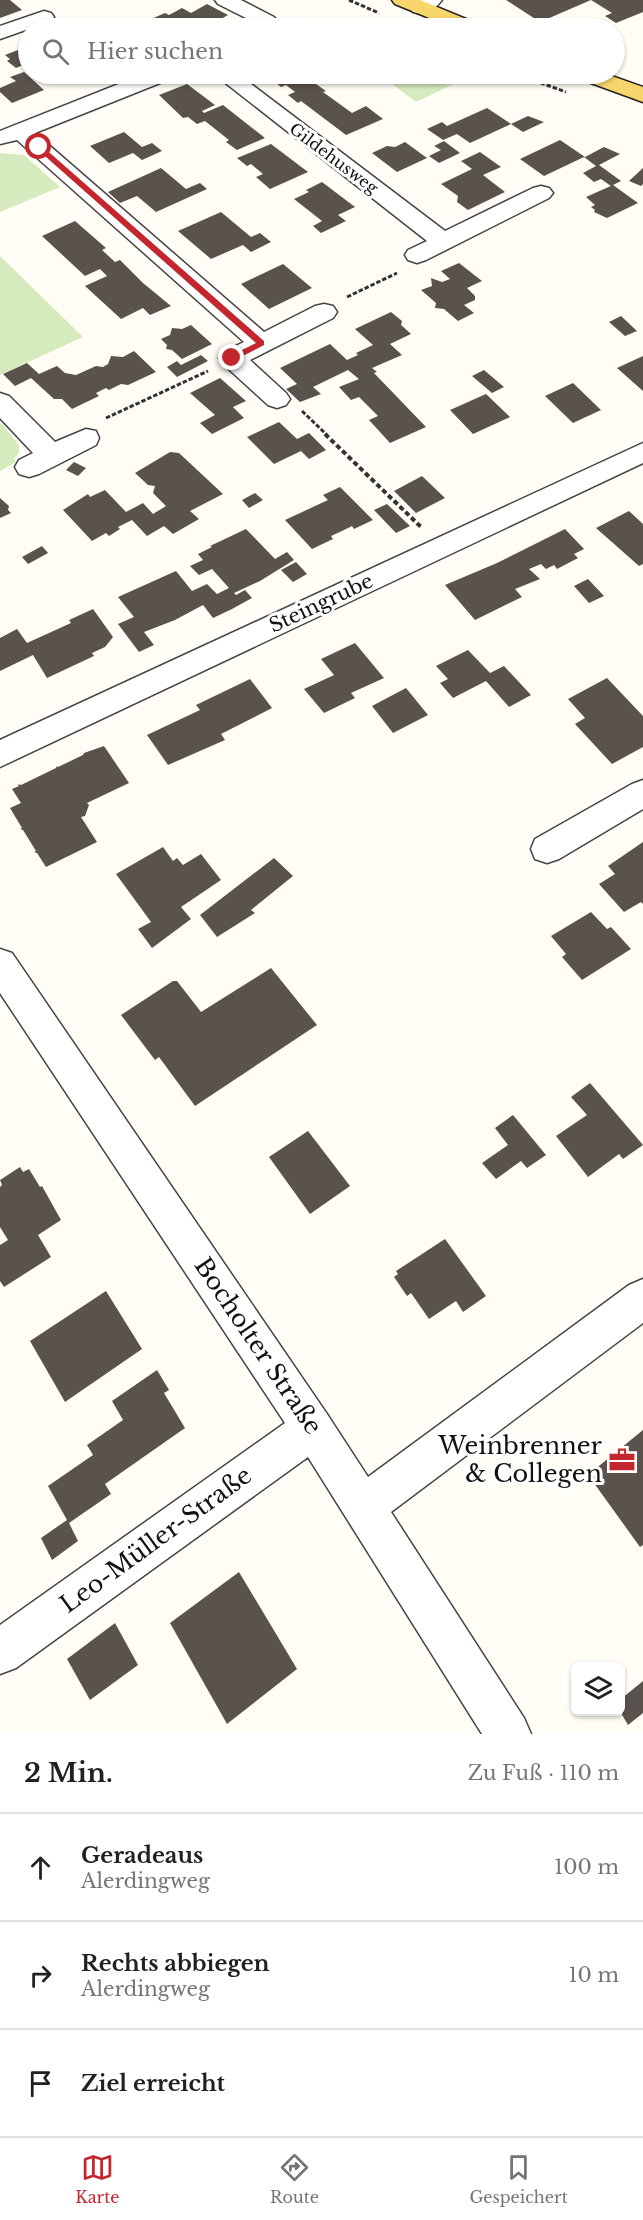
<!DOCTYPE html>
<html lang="de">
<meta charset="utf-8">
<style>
:root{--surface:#fff;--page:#f2f2f2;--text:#202124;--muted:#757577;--line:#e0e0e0;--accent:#c4262e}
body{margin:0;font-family:"Libre Baskerville",serif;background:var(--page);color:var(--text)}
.controls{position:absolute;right:18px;bottom:18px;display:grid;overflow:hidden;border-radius:9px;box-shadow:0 2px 4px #0004}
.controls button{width:54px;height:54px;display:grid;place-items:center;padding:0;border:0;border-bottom:2px solid var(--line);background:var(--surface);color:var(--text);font:30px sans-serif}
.stop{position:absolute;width:18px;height:18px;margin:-14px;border:4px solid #c4262e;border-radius:50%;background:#fff}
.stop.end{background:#c4262e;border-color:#fff;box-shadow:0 2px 6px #0008}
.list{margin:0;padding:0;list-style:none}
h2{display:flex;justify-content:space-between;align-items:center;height:78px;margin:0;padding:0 24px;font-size:26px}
h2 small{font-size:20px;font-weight:400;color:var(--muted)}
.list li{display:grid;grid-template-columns:39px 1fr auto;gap:18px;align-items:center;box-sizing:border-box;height:108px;padding:0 24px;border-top:2px solid var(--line)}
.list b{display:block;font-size:22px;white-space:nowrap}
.list p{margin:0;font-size:20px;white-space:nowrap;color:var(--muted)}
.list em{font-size:20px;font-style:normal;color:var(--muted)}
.icon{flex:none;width:33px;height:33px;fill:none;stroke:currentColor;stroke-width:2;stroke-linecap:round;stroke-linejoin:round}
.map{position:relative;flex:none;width:643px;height:1734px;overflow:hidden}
.search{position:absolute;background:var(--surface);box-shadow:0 2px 4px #0004;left:18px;right:18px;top:18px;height:66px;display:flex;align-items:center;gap:15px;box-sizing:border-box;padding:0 21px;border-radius:33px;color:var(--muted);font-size:22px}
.sheet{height:402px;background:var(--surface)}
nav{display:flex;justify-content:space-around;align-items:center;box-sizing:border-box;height:84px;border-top:2px solid var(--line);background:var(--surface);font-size:16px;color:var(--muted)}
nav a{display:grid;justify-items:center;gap:3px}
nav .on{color:var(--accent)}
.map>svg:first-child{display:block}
</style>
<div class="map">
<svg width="643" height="1734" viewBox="0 0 643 1734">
<rect width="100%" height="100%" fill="#fffdf5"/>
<path fill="#d5ebbd" d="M379,74H430L447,85L460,78L454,74H460L466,78L416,102Z
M0,153L24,155L60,187L0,212Z
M0,256L83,337L0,375Z
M0,422L19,445V453L14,459L16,462L0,471Z"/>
<path fill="#5a524d" d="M0,0H10L22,10L0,18Z
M506,0H643V12L616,23L605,16L612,13L591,0L540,22Z
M207,4L228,15L205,28L190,26L187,28H139L135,26L165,13L169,15L182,8L191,13Z
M23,48L28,52V63L16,68L7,61L10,59L5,55Z
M24,72L44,90L12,103L0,92V88L16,81L10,77Z
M282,74H322L329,78L316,84L326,91L323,92L352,113L366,106L383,119L346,135L301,101L298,103L288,95L295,92L286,85L281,87L270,78Z
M187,84L215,105L202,111L204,113L223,105L265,138L237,150L226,142L229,140L205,121L197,124L188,117L183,118L159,95Z
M487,108L511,124L470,143L457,134L443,140L427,129L442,122L447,126Z
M528,116L544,122L523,132L511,124Z
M124,132L142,147L152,143L162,151L142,160L133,153L109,163L90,146Z
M560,140L585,157L604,147L620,154L599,165L621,181L611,186L601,179L594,182L583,173L596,166L584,157L544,176L520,159Z
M444,141L460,153L439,163L429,156L441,150L434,146Z
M405,142L427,158L397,172L372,153L387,146L395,147Z
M271,144L308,172L270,189L256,177L263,174L251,164L247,166L237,158Z
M480,152L501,167L483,175L505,192L468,210L457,202L458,196L441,184L472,169L461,161Z
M161,168L186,189L200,183L207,189L156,212L137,196L120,203L108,192Z
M643,168V184L641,186L629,181Z
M322,182L355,207L338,215L346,221L321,233L313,226L322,221L294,199L309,192L306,190Z
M613,185L638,203L607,218L594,212L595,210L591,207L595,205L586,197Z
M221,212L251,237L260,233L271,242L251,252L243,245L211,259L178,231Z
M75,221L106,248L102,250L115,262L120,260L143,283L171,306L150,315L143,308L121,319L85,286L107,276L100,269L85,276L42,236Z
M459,263L482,281L467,288L475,296V300L464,305L474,313L458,321L444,309L435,308L436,303L421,290L432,286L431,278L442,282L450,279L441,271Z
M283,264L312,288L269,309L241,284Z
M391,312L402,321L401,325L411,334L390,344L402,355L372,368L377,372L374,373L426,427L390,443L369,420L378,416L359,397L351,400L339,387L359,379L348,370L313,387L321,394L300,402L286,389L297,384L280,368L330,344L347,360L358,355L356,353L373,345L355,329Z
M621,316L637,331L625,336L609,322Z
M191,325L212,344L182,359L172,350L166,349L167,345L161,339L170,335L172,328L182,329Z
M134,351L156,372L128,385L121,384L109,390L106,388L96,393L99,396L72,409L62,399H54L31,378L15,386L3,374L27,363L39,374L57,366L65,373L76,375L96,366L103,367L108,364L111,356L123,357Z
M201,355L208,361L177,377L167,367L177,361L181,365Z
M643,356V391L617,368Z
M484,370L504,387L492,393L472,376Z
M220,378L246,401L233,407L244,418L212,434L200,423L215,415L190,393Z
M573,383L601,410L573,423L545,396Z
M486,394L510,417L473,434L450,410Z
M279,422L297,439L309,433L326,450L309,459L301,451L274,464L247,437Z
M170,452L179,453L223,494L190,511L199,519L173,534L164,526L147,536L132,520L118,527L120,529L109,536L106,533L92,541L63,510L88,494L90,497L105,490L126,512L143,503L153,514L166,506L153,493L155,486L148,485L135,473Z
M74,462L86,468L78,476L66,470Z
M422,476L445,498L416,513L394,491Z
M340,487L373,520L354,529L352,526L344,530L331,536L333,539L312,549L285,520L328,500L323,495Z
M255,493L263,500L249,508L242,500Z
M0,498L9,506L8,510L11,513L0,518Z
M387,504L410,526L396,533L374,510Z
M629,511L643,524V564L639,566L596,528Z
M246,529L275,559L287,552L294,560L260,581L234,593L236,595L245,590L252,598L232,609L213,618L203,605L175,620L144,632L154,645L139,652L118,624L134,617L118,597L176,571L192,591L207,584L217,594L229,588L212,569L199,575L190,566L203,560L198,554L212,547L210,546Z
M565,529L584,549L574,554L578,558L557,569L554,565L546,569L541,564L529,569L540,579L515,589L522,597L475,620L445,585L497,563Z
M42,546L48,553L28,564L22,557Z
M296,562L307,574L293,582L281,570Z
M588,579L604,596L589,603L574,586Z
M93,609L113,637L105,647L92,653L94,656L47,678L33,655L0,671V638L17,629L27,643L71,623L69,620Z
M355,643L384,678L351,693L355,698L324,713L304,689L334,675L321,659Z
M468,650L490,673L504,666L531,695L509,707L486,681L453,698L440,683L448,679L436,666Z
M607,678L643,716V747L612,764L575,724L585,718L568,699Z
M250,679L272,708L221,734L225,740L168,765L147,735L200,710L196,705Z
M406,688L428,715L393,733L372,706Z
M104,746L129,783L87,803L89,805L85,816L81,817L97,842L46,867L37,853L34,852L36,851L23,830L20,829L22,828L10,808L21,803L12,789L19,786L18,784L21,785L56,768L57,766L58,767L83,755L84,753Z
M643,842V904L641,902L624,912L599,884L615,874L608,866Z
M163,847L173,861L177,858L183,865L201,854L221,880L181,907L191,919L152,948L138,929L151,922L116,874Z
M274,858L293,876L251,910L255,913L217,937L200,915Z
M591,912L607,929L611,927L631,949L582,980L562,957L566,954L551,936Z
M271,968L317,1025L195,1106L159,1057L155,1060L121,1015L173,981H177L201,1012Z
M590,1083L643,1145L623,1159L619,1154L588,1177L556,1136L587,1115L571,1097Z
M513,1115L546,1155L527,1168L521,1161L496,1179L482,1163L508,1145L495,1128Z
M308,1131L350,1186L310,1214L269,1157Z
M20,1167L23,1172L29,1169L40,1187L42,1186L61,1220L38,1235L51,1257L4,1287L0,1281V1245L8,1240L0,1227V1187L2,1185L0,1180Z
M445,1239L486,1296L463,1312L456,1301L429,1319L411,1293L407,1296L394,1277L398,1274L396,1271Z
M106,1291L142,1349L65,1402L30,1341Z
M157,1370L169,1390L164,1393L185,1428L105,1484L111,1494L69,1523L78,1541L52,1560L41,1538L67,1520L48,1486L93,1455L87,1445L123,1420L112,1401Z
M643,1430V1545L640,1547L591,1479L597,1474L594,1470Z
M239,1572L297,1669L227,1724L170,1623Z
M115,1623L138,1665L90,1700L67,1659Z
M643,1681V1713L628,1725L621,1713V1699Z"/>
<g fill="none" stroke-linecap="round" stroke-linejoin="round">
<g stroke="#444" stroke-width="3">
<path id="minor" d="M215,0H241L274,17L277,21L274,25L267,27L260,25L218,4Z
M418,0H442C435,10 424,15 413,12L410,8Z
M44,11L51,13L54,17L51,21L0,39V26Z
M144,74H173L170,79L35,133L264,332L315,306L324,304L333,306L337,312L333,318L250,360L286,393L290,399L286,405L277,408L268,405L223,364L219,358L223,352L244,342L17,140L0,144V131Z
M214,74H238L445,231L533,188L541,186L549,188L553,193L549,198L426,260L417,263L408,260L405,255L408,250L427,241Z
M0,393L9,396L55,442L86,429L96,431L99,438L96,445L39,474L29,477L19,474L15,467L19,460L33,453L0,418Z
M643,443V463L0,767V740Z
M643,780V809L559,859L547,863L535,859L531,849L535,839L632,784Z
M0,949L12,953L327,1414L368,1477L629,1285L643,1279V1323L391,1512L524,1718L531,1734H482L308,1457L16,1668L0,1674V1625L285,1423L0,993Z"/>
</g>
<g stroke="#222" stroke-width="3">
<path id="major" d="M392,0H420L478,24L482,28H454L395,4Z
M577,74H606L643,87V102L580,79Z"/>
</g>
<path stroke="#333" stroke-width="3" stroke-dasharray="4.5 2" stroke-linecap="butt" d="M349,0L379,13
M497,20L519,28
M516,74L566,92
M347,297L397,273
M302,411L327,435
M106,418L208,371"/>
<path stroke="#333" stroke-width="4" stroke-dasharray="5 3" stroke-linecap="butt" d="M325,434L421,527"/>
<use href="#minor" fill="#fff" fill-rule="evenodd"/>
<use href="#major" fill="#f9d66b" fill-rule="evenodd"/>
</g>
<path fill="#c4262e" d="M37,146H42L264,341V345L235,360H230V356L256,343L37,149Z"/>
<defs>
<g id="office-bare" transform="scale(2.07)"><path d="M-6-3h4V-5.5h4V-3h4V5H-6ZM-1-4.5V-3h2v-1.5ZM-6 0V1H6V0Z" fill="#c4262e" stroke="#fff" stroke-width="2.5" paint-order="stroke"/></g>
</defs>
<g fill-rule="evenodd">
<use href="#office-bare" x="622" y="1460"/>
</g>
<g text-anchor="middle" stroke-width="6" stroke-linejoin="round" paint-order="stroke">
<g font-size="16" fill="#111" stroke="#fff">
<text transform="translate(334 158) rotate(37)" y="6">Gildehusweg</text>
</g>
<g font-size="20" fill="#111" stroke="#fff">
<text transform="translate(321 603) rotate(-25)" y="7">Steingrube</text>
</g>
<g font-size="24" fill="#111" stroke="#fff">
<text transform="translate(258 1346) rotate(56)" y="8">Bocholter Straße</text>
<text transform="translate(156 1540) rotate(-36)" y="8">Leo-Müller-Straße</text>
</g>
<g font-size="24" fill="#111" stroke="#fff" text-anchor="end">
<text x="602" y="1454">Weinbrenner<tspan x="602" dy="28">&amp; Collegen</tspan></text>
</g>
</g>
</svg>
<div class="controls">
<button><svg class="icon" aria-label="layers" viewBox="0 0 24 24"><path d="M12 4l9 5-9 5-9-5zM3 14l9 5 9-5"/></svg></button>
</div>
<div class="stop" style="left:39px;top:147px"></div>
<div class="stop end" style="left:232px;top:358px"></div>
<div class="search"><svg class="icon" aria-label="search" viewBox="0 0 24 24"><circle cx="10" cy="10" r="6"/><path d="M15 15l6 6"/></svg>Hier suchen</div>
</div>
<section class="sheet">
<h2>2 Min.<small>Zu Fuß · 110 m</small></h2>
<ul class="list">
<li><svg class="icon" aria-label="ahead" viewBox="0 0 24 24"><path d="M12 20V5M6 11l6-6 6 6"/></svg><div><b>Geradeaus</b><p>Alerdingweg</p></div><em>100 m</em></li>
<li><svg class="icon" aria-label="right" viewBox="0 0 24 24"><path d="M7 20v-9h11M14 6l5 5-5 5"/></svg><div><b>Rechts abbiegen</b><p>Alerdingweg</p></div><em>10 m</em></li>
<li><svg class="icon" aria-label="arrive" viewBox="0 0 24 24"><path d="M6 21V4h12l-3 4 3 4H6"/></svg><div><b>Ziel erreicht</b></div></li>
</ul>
</section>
<nav>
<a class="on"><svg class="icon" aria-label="map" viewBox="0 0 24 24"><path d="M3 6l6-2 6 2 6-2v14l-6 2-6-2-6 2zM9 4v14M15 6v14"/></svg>Karte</a>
<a><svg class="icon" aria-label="directions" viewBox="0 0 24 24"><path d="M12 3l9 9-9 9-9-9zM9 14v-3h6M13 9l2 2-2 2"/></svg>Route</a>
<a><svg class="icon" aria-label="saved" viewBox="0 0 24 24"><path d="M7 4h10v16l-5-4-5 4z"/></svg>Gespeichert</a>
</nav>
